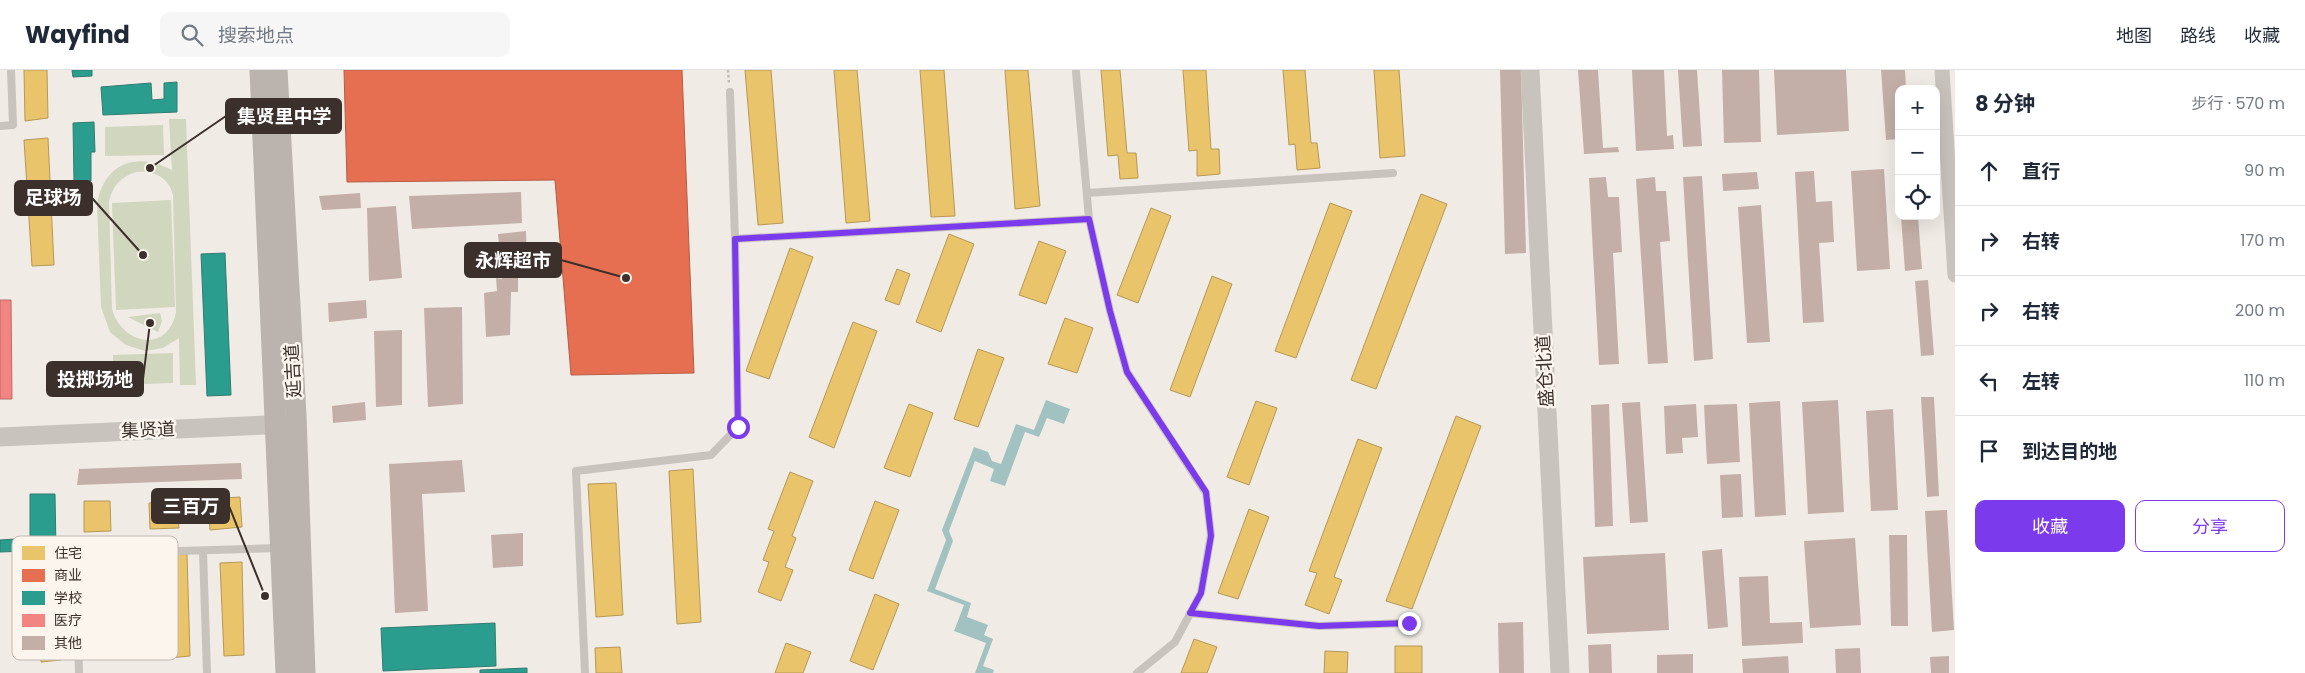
<!DOCTYPE html>
<html lang="zh">
<meta charset="utf-8">
<style>
:root{--surface:#fff;--page:#f6f6f7;--text:#1f2937;--muted:#747a83;--line:#e0e1e3;--accent:#7c3aed}
body{margin:0;font-family:Poppins,"Noto Sans SC",sans-serif;background:var(--page);color:var(--text)}
.controls{position:absolute;right:15px;top:15px;display:grid;overflow:hidden;border-radius:10px;box-shadow:0 5px 20px #0002}
.controls button{width:45px;height:45px;display:grid;place-items:center;padding:0;border:0;border-bottom:1px solid var(--line);background:var(--surface);color:var(--text);font:25px sans-serif}
.stop{position:absolute;width:15px;height:15px;margin:-11px;border:4px solid #7c3aed;border-radius:50%;background:#fff}
.stop.end{background:#7c3aed;border-color:#fff;box-shadow:0 1px 5px #0008}
.list{margin:0;padding:0;list-style:none}
h2{display:flex;justify-content:space-between;align-items:center;height:65px;margin:0;padding:0 20px;font-size:21px}
h2 small{font-size:16px;font-weight:400;color:var(--muted)}
.list li{display:grid;grid-template-columns:32px 1fr auto;gap:15px;align-items:center;box-sizing:border-box;height:70px;padding:0 20px;border-top:1px solid var(--line)}
.list b{display:block;font-size:19px;white-space:nowrap}
.list em{font-size:16px;font-style:normal;color:var(--muted)}
.actions{display:flex;gap:10px;padding:15px 20px}
.actions a{flex:1;padding:11px 0;border:1px solid var(--accent);border-radius:10px;text-align:center;font-size:18px;color:var(--accent)}
.actions .main{background:var(--accent);color:#fff}
.icon{flex:none;width:28px;height:28px;fill:none;stroke:currentColor;stroke-width:2;stroke-linecap:round;stroke-linejoin:round}
.map{position:relative;flex:none;width:1955px;height:603px;overflow:hidden}
header{display:flex;align-items:center;gap:30px;box-sizing:border-box;height:70px;padding:0 25px;background:var(--surface);border-bottom:1px solid var(--line)}
header strong{font-size:24px}
nav{display:flex;gap:28px;margin-inline-start:auto;font-size:18px}
.search{width:350px;height:45px;background:var(--page);display:flex;align-items:center;gap:12px;box-sizing:border-box;padding:0 18px;border-radius:10px;color:var(--muted);font-size:19px}
main{display:flex}
aside{flex:1;background:var(--surface)}
.map>svg:first-child{display:block}
</style>
<header>
<strong>Wayfind</strong>
<div class="search"><svg class="icon" aria-label="search" viewBox="0 0 24 24"><circle cx="10" cy="10" r="6"/><path d="M15 15l6 6"/></svg>搜索地点</div>
<nav><a>地图</a><a>路线</a><a>收藏</a></nav>
</header>
<main>
<div class="map">
<svg width="1955" height="603" viewBox="0 0 1955 603">
<rect width="100%" height="100%" fill="#f0ebe5"/>
<path fill="#d1d6bf" fill-rule="evenodd" d="M169,49H186L196,315H180L179,268L163,278L145,281L126,275L110,262L101,237L97,134C104,93 137,81 172,100ZM136,102C153,100 169,107 173,125L176,242C168,284 122,275 112,239L109,132C112,117 120,107 136,102Z
M163,55L164,85L105,86V57Z
M171,130L175,237L116,240L112,133Z
M160,243L162,251L158,262L128,247Z
M173,283V313L114,315L113,285Z"/>
<path fill="#a1c2c1" d="M1046,330L1070,339L1064,354L1047,348L1039,367L1025,362L1005,416L990,411L994,399L975,391L949,461L953,471L935,519L971,533L967,547L988,555L984,565L993,569L983,596L994,600L993,603H975L986,573L954,561L964,535L927,521L946,470L942,460L974,377L988,382L992,391L1001,394L1016,354L1034,360Z"/>
<path fill="#e9c46a" stroke="#b59857" d="M24,0H47L48,48L25,51Z
M745,0H771L783,153L758,155Z
M834,0H857L870,151L846,153Z
M920,0H944L955,146L931,147Z
M1005,0H1028L1040,136L1015,139Z
M1101,0H1120L1127,83H1136L1138,108L1120,109L1118,85L1108,86Z
M1183,0H1206L1211,79H1219L1220,104L1197,106V80L1189,81Z
M1283,0H1305L1311,73H1317L1320,98L1297,100L1295,74L1289,75Z
M1374,0H1399L1405,86L1380,88Z
M48,68L54,195L32,196L24,70Z
M1421,124L1447,134L1376,319L1351,310Z
M1330,133L1352,141L1296,288L1275,281Z
M1151,138L1171,146L1138,233L1117,225Z
M949,164L974,174L941,262L916,252Z
M1039,171L1066,181L1046,234L1019,225Z
M790,178L813,187L769,309L746,301Z
M897,199L910,204L899,235L885,230Z
M1212,206L1232,214L1190,327L1170,320Z
M1065,248L1093,258L1077,303L1048,294Z
M853,252L877,261L834,378L809,367Z
M978,279L1004,288L978,357L954,349Z
M1256,331L1277,338L1249,415L1227,407Z
M909,334L933,343L910,407L884,398Z
M1456,346L1481,356L1412,539L1386,531Z
M1358,369L1382,378L1334,507L1342,510L1329,544L1305,535L1317,503L1309,501Z
M693,399L701,552L677,554L669,401Z
M790,402L813,411L792,466L796,468L785,497L793,500L781,531L758,522L769,492L763,490L774,461L768,459Z
M616,413L623,545L596,547L588,414Z
M240,427L242,457L210,460L208,429Z
M84,431H110L111,461L84,462Z
M177,431L179,458L150,459L149,433Z
M875,431L899,440L873,509L849,500Z
M1249,439L1269,447L1238,529L1218,523Z
M187,484L190,586L169,588L168,485Z
M37,487H57L61,590L41,592Z
M242,492L244,585L224,586L220,493Z
M875,524L899,534L873,600L850,591Z
M1194,569L1217,577L1207,603H1181Z
M786,573L811,582L803,603H775Z
M1395,576H1422V603H1395Z
M620,577L622,603H596L595,578Z
M1325,581L1348,582L1347,603H1324Z"/>
<path fill="#e76f51" stroke="#b35c46" d="M344,0H682L694,303L571,305L555,110L347,112Z"/>
<path fill="#2a9d8f" stroke="#2f7c71" d="M72,0H92V6L73,7Z
M177,12V42L103,45L101,17L151,13L152,30L164,29V13Z
M94,52L95,82H91V111H74L73,53Z
M225,183L231,325L207,326L201,184Z
M30,424H55L56,480L0,482V470L30,468Z
M495,553L496,596L383,601L381,558Z
M527,598V603H480V600Z"/>
<path fill="#f28482" stroke="#bb6b68" d="M0,230H11L12,329H0Z"/>
<path fill="#c3afa7" d="M1500,0H1521L1526,183L1505,184Z
M1578,0H1598L1603,78L1618,77L1619,82L1584,84Z
M1632,0H1664L1667,66L1673,65L1674,79L1636,81Z
M1678,0H1697L1702,76L1683,77Z
M1722,0H1759L1761,72L1724,73Z
M1774,0H1846L1849,61L1777,65Z
M1881,0H1905L1906,19H1899V69L1886,70Z
M1884,99L1890,199L1857,201L1851,101Z
M1814,101L1816,132L1832,131L1834,172L1819,173L1824,252L1803,253L1795,102Z
M1757,102L1759,119L1723,121L1722,104Z
M1702,106L1713,289L1694,291L1683,107Z
M1606,107L1608,127H1619L1622,182L1613,183L1619,294L1599,295L1589,108Z
M1655,107L1656,121H1666L1670,171L1660,172L1668,293L1648,294L1636,109Z
M521,122L522,153L412,159L409,126Z
M360,123L361,138L322,140L319,126Z
M1761,135L1770,272L1747,273L1738,137Z
M396,136L402,208L369,211L367,138Z
M1901,146H1918L1922,199L1905,201Z
M526,161L527,206L518,207V222H511L510,265L486,267L484,223L497,221L496,208L502,209L498,164Z
M1928,210L1934,285L1921,286L1915,211Z
M366,230L367,248L329,252L328,233Z
M462,237L463,334L428,337L424,238Z
M402,260V335L376,337L374,261Z
M1921,327H1934L1939,426L1927,427Z
M1838,330L1844,442L1808,444L1802,332Z
M1780,331L1786,445L1755,447L1749,333Z
M365,332L366,350L333,353L332,336Z
M1640,332L1648,452L1630,453L1622,333Z
M1609,334L1613,456L1595,457L1591,335Z
M1696,334L1698,367L1682,368L1683,383L1666,384L1664,336Z
M1737,334L1740,392L1707,394L1704,335Z
M1893,339L1898,440L1871,441L1866,341Z
M462,390L465,422L422,424L428,541L395,543L389,394Z
M241,393L242,409L77,415L79,399Z
M1741,404L1743,447L1722,448L1720,405Z
M1947,440L1954,560L1932,562L1925,441Z
M523,463V496L493,498L491,465Z
M1889,465H1907L1908,556H1891Z
M1855,468L1861,555L1810,558L1804,471Z
M1722,479L1728,557L1708,559L1702,481Z
M1665,483L1669,560L1587,564L1583,487Z
M1768,506L1770,553L1802,552L1803,573L1742,576L1739,507Z
M1523,552L1524,603H1499L1498,553Z
M1611,574L1612,603H1589L1588,575Z
M1860,578L1861,603H1836L1835,579Z
M1693,584V603H1657V585Z
M1788,586L1789,603H1743L1742,589Z
M1949,586V603H1931L1930,587Z"/>
<g fill="none" stroke-linecap="round" stroke-linejoin="round">
<path stroke="#c2bbb6" stroke-width="2.5" stroke-dasharray="2.5 2.5" stroke-linecap="butt" d="M728,0L729,14
M950,440L956,443"/>
<path stroke="#c9c3be" stroke-width="8" d="M1076,2L1089,149L1110,241L1127,302L1206,423L1211,465L1201,523L1175,572L1137,603
M0,56L13,55L11,0
M1087,123L1393,103
M735,169L1089,149
M203,481L207,603
M1190,543L1319,556L1409,553
M79,603L76,484L278,478
M585,603L576,401L711,385L738,357L735,169L730,22"/>
<path stroke="#c9c3be" stroke-width="15" d="M1942,0L1955,205"/>
<path stroke="#c9c3be" stroke-width="19" d="M1530,0L1560,603
M0,367L288,354"/>
<path stroke="#bab3ae" stroke-width="21" d="M260,0L286,603
M277,0L296,345L305,603"/>
</g>
<g fill="none" stroke-linecap="round" stroke-linejoin="round">
<path stroke="#7c3aed" stroke-width="6" d="M738,357L735,169L1089,149L1110,241L1127,302L1206,422L1211,466L1201,523L1190,543L1319,556L1409,553"/>
</g>
<g text-anchor="middle" stroke-width="5" stroke-linejoin="round" paint-order="stroke">
<g font-size="18" fill="#3b302b" stroke="#fbf5ee">
<text transform="translate(293 301) rotate(-93)" y="6">延吉道</text>
<text transform="translate(1545 301) rotate(-93)" y="6">盛仓北道</text>
<text transform="translate(148 360) rotate(-2)" y="6">集贤道</text>
</g>
</g>
<rect x="12" y="466" width="166" height="124" rx="8" fill="#fbf5ee" stroke="#c1bab4" stroke-width="1"/>
<rect x="22" y="476" width="23" height="14" fill="#e9c46a"/>
<rect x="22" y="499" width="23" height="13" fill="#e76f51"/>
<rect x="22" y="521" width="23" height="14" fill="#2a9d8f"/>
<rect x="22" y="544" width="23" height="13" fill="#f28482"/>
<rect x="22" y="566" width="23" height="14" fill="#c3afa7"/>
<g font-size="14" fill="#3b302b">
<text x="54" y="488">住宅</text>
<text x="54" y="510">商业</text>
<text x="54" y="533">学校</text>
<text x="54" y="555">医疗</text>
<text x="54" y="578">其他</text>
</g>
<path fill="none" stroke="#3b302b" stroke-width="2" d="M150 98L226 46M143 185L92 128M626 208L561 190M150 253L143 309M265 526L229 436"/>
<g fill="#3b302b" stroke="#fbf5ee" stroke-width="2">
<circle cx="150" cy="98" r="5"/>
<circle cx="143" cy="185" r="5"/>
<circle cx="626" cy="208" r="5"/>
<circle cx="150" cy="253" r="5"/>
<circle cx="265" cy="526" r="5"/>
</g>
<g fill="#3b302b" stroke="#3b302b" stroke-width="2">
<rect x="226" y="29" width="115" height="34" rx="5"/>
<rect x="15" y="111" width="77" height="34" rx="5"/>
<rect x="465" y="173" width="96" height="34" rx="5"/>
<rect x="47" y="292" width="96" height="34" rx="5"/>
<rect x="152" y="419" width="77" height="34" rx="5"/>
</g>
<g font-size="19" text-anchor="middle" font-weight="bold" fill="#fff">
<text x="284" y="53">集贤里中学</text>
<text x="53" y="134">足球场</text>
<text x="513" y="197">永辉超市</text>
<text x="95" y="316">投掷场地</text>
<text x="191" y="443">三百万</text>
</g>
</svg>
<div class="controls">
<button>+</button>
<button>−</button>
<button><svg class="icon" aria-label="locate" viewBox="0 0 24 24"><circle cx="12" cy="12" r="6"/><path d="M12 2v4M12 18v4M2 12h4M18 12h4"/></svg></button>
</div>
<div class="stop" style="left:738px;top:357px"></div>
<div class="stop end" style="left:1409px;top:553px"></div>
</div>
<aside>
<h2>8 分钟<small>步行 · 570 m</small></h2>
<ul class="list">
<li><svg class="icon" aria-label="ahead" viewBox="0 0 24 24"><path d="M12 20V5M6 11l6-6 6 6"/></svg><div><b>直行</b></div><em>90 m</em></li>
<li><svg class="icon" aria-label="right" viewBox="0 0 24 24"><path d="M7 20v-9h11M14 6l5 5-5 5"/></svg><div><b>右转</b></div><em>170 m</em></li>
<li><svg class="icon" aria-label="right" viewBox="0 0 24 24"><path d="M7 20v-9h11M14 6l5 5-5 5"/></svg><div><b>右转</b></div><em>200 m</em></li>
<li><svg class="icon" aria-label="left" viewBox="0 0 24 24"><path d="M17 20v-9H6M10 6l-5 5 5 5"/></svg><div><b>左转</b></div><em>110 m</em></li>
<li><svg class="icon" aria-label="arrive" viewBox="0 0 24 24"><path d="M6 21V4h12l-3 4 3 4H6"/></svg><div><b>到达目的地</b></div></li>
</ul>
<div class="actions"><a class="main">收藏</a><a>分享</a></div>
</aside>
</main>
